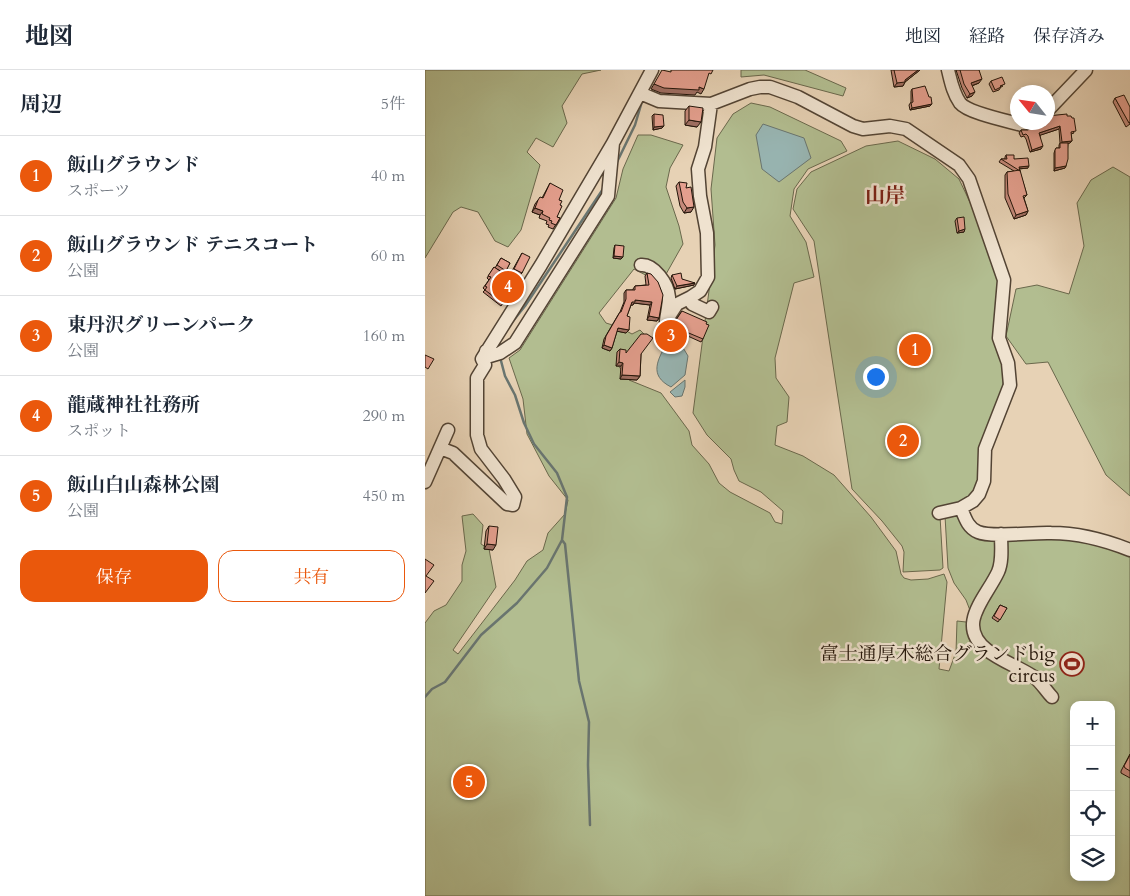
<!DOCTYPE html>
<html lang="ja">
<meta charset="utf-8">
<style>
:root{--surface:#fff;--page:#f2f2f3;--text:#1f2937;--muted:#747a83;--line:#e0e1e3;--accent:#ea580c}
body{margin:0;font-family:Cardo,"Noto Serif JP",serif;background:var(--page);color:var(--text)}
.controls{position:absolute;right:15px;bottom:15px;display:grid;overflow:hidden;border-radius:10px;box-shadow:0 2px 8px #0003}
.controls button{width:45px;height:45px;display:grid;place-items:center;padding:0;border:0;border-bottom:1px solid var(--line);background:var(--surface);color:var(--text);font:25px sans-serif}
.compass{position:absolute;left:585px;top:15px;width:45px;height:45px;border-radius:50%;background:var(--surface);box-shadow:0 2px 8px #0003;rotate:300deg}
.you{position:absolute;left:450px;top:306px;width:18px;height:18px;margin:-12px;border:4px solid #fff;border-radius:50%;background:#1a73e8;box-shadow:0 0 0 8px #1a73e833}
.badge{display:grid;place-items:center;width:32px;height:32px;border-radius:50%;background:var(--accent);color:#fff;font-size:16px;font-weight:700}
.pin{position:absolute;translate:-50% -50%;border:2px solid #fff;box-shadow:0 1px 5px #0006}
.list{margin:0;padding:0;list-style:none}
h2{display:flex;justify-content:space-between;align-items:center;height:65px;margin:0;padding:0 20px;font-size:21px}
h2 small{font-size:16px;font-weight:400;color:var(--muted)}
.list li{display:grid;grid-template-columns:32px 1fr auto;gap:15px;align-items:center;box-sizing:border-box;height:80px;padding:0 20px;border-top:1px solid var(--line)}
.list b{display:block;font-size:19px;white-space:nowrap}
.list p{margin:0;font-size:16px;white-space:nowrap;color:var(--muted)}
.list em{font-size:16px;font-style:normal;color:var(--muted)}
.actions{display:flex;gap:10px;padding:15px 20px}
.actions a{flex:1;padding:11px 0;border:1px solid var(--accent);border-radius:15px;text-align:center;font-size:18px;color:var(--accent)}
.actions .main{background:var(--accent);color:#fff}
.icon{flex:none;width:28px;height:28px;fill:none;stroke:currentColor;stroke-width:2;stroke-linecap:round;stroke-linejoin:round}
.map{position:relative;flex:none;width:705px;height:826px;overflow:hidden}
header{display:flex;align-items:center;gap:30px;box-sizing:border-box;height:70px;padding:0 25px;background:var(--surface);border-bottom:1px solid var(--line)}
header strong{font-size:24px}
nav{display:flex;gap:28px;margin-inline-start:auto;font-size:18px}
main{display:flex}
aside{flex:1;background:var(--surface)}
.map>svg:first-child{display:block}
</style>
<header>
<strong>地図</strong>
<nav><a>地図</a><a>経路</a><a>保存済み</a></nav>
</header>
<main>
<aside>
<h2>周辺<small>5件</small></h2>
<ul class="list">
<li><span class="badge">1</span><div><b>飯山グラウンド</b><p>スポーツ</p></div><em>40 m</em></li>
<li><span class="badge">2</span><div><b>飯山グラウンド テニスコート</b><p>公園</p></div><em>60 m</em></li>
<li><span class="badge">3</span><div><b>東丹沢グリーンパーク</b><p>公園</p></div><em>160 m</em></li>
<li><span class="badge">4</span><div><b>龍蔵神社社務所</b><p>スポット</p></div><em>290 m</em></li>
<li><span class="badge">5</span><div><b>飯山白山森林公園</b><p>公園</p></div><em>450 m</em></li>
</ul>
<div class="actions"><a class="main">保存</a><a>共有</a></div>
</aside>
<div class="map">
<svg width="705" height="826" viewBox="0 0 705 826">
<rect width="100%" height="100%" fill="#e7d2b5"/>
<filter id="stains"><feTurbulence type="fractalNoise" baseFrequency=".004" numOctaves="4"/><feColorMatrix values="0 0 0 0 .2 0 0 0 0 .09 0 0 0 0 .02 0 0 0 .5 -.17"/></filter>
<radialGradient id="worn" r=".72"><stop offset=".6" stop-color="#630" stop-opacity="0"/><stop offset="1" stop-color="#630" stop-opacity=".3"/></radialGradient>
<path fill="#b2bd90" stroke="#6a684c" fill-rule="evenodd" d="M0,0H176L157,4L137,36L142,53L128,77L111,68L102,82L115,95L96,160L83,177L70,171L53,142L36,137L28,142L0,188Z
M316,0H380L421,18L418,26L339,5L316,7Z
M326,33L345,37L416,71L422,81L383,99L369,119L365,146L381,172L389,207L369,213L350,288L351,308L364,327L362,352L352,356L350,375L378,386L409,405L446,447L471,481L476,504L479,508L486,510L503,509L519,504L522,512L514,599L524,601L531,582L532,551L541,552L551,556L541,530L529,513L523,498L520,446L532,441L543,459L639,466L694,480L705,487V826H0V553L9,541L21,535L37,511V495L41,481L37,446L48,444L58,455L56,474L64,479L71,517L28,580L33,584L90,510L102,491L118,480L123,463L140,444L143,430L124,406L102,364L98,329L84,288L95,280L191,128L198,99L213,65H226L258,75L245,98L241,117L254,156L258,174L236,213L209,199L174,243L181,253L194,257L207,264L215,260L220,265L192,294L204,310L236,323L264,361L267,375L284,394L294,413L305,422L345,443L350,452L357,454L358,441L336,422L314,411L309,400L306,389L282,365L268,343L290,175L286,119L292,68L308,44ZM649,635H686V807H649Z
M473,71L510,89L534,109L551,145L574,203L579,303L577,325L551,420L543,429L515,446L518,498L515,500L478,502L479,482L477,476L457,451L427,419L389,171L368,139L372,119L386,102L441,76Z
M688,97L705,107V426L681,405L623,292L601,294L581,266L591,219L612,215L644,224L659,176L652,133L666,110Z"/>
<path fill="#98b6b4" stroke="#697570" d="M338,54L379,68L386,88L354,112L337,99L331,65Z
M254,271L263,286L260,305L246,317C223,305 233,290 242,272Z
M260,310V317L257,326L250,327L245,322Z"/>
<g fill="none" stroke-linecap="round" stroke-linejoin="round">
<path stroke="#697570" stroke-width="2.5" d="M192,92L210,55L218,28
M88,251L100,236L178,119
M137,470L140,474L154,611L164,652L163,695L165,755
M0,627L7,619L20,612L56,565L92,533L122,498L137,470L142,427L132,403L109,374L99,353L90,325L80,306L75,287"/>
<g stroke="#534434" stroke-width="15">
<path id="minor" d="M523,0C526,12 528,23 535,33C543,43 583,51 597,55L602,52
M215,23L234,31L286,34L325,19L335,17H345L373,27L428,56L438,59L465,56L481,59L534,95L544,109L579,210L574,268L583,293L585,315L560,379L559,411L554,424L548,431L536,438L514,443
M286,34L280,77L273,99L275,126L282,163L283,207L275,221L266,227L267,234L284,242L287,237
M622,41L661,0
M216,195C229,194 243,214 244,227C244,234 242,243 241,251L252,234L266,227
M61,281L65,286L75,283L90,273L183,126L188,73L227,0
M15,378L28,383L82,434L88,435L90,427L79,409L56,379L52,365V308L60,295L57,289L116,195L188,73
M0,412L23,360
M536,438C540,448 543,458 553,462C567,468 609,462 626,463C654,463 680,470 705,480
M576,464C576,476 578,491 573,502C561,528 530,555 562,580C576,591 594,597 609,607C616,612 621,621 627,627"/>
</g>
<use href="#minor" stroke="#efe2cf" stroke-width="12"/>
</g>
<path fill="#c4897a" stroke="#221409" d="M466,0H495L480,12L478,16L469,17Z
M531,0H554V13L547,16V26L542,28L537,18Z
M566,11L578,16L576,17L574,20L568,22L564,14Z
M487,19L504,27L505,36L485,40L484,35L486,32V21Z
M690,28L705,54L701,57L688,32Z
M264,36L272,57L260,55V41Z
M229,44L237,58L228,60L227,46Z
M642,46L649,63L646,64L647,71L645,73H643L641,96L640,98L629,101V83L631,78H634V75L635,73L634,59L615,65L616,79L605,82L601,69L599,66L596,67L594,63L596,60H603L609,55L610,52H622Z
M581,85L589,89L603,98L594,99L602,125L599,128L603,141L601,145L589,149L580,128V105L582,102L589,101L574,92L576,89H580V87Z
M254,112L261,118L266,142L259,143L255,136L251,116Z
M125,113L134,130L135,135L132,147L135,148L128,159L123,157L124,155L121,154L122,151L114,148L115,145L107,142L110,134L113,130L117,128Z
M532,148L539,162L532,163L530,151Z
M190,175L198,187L196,189L188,188L189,178Z
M97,183V203L95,205L87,201Z
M76,188L85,193L79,203L70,198Z
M69,197L70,209L85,223L76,236L58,222L60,220L58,218L64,210L62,208Z
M222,203L234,248L232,251L222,250L225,235L209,233L208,235H206L202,246L204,260L201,263L192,261L187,278L185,281L177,278L179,269L193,245L195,242L199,232V223L201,220H208V219L210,216L221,215L220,206Z
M247,205L269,215L250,219L246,208Z
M257,241L278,269L276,272L245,258Z
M195,279L201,283L216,284L215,306L212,310L195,309L196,296H191L192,282Z
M64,456L68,480L59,479L61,461Z
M575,535L582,538L573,552L567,548Z
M705,684V708L696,703V701Z"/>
<path fill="#a06f63" stroke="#221409" d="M493,0H495L480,12L478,16L469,17L472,13L480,10Z
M557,9L554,13L543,17L546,13Z
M229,14L274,17L279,19L276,24L272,22L270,25L236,23L226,19Z
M550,22L547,26L542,28L545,24Z
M507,34L505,36L485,40L487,38Z
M264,50L276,52L272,57L260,55Z
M239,56L237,58L228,60L229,57Z
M635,56L634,59L613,66L614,63Z
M647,71L645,73L636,74L637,72Z
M618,76L616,79L605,82L607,80Z
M604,96L603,98L592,99L594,97Z
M641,96L640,98L629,101L630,98Z
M269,137L266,142L259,143L262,138Z
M110,138L118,141L115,145L107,142Z
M603,141L601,145L589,149L591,145Z
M540,159L539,162L532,163L534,161Z
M189,186L198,187L196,189L188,188Z
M270,213L269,215L250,219L252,216Z
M210,230L227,232L225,235L209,233L208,235H205L207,232Z
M224,246L234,248L232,251L222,250Z
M193,258L204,260L201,263L191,261Z
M179,275L187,278L185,281L177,278Z
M194,292L198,293L196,296H191Z
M197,305L215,306L212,310L195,309Z
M62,474L71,475L68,480L59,479Z"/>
<path fill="#e49f8e" stroke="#221409" d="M237,0L246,2V0H288L286,4L284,3L279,19L274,17V20L239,18L229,14Z
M469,0H493L480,10V12L472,13Z
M535,0H554L557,9L546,13L550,22L545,24L539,14Z
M577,7L580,14L575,16L576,17L570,20L566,11Z
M500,16L504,27H506L507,34L487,38L486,33L488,32L487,19Z
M699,25L705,37V52L704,53L690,28Z
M264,36L278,38L276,52L264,50Z
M229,44L238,45L239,56L229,57Z
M642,44V46H646L647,48H649L651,61L646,62L647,71L637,72L635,56L614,63L618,76L607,80L603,66L601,64L598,65L596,60H603L611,54V52H622V46Z
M635,73H643V89L641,96L630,98V80L631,78H635Z
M581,85H589V89L603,88L604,96L594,97L595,101L576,89H582Z
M595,100L602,125L598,126L603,141L591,145L583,124L582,102Z
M254,112L262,113L261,118L266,117L269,137L262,138L258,132Z
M125,113L138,120L134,130L137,131L135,135L137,136L132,147L135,148L131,155L126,153L127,151L124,150L125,148L117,144L118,141L110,138L113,130L115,127L118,128Z
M539,147L540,159L534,161L532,148Z
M190,175L199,176L198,187L189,186Z
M97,183L105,187L97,203L89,199Z
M76,188L85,193L81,201L72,195Z
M69,197L75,201L70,209L82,218V221L85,223L77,233L60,220L62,217L60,216L66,207L63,206Z
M222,203L226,204L233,212L238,225L234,248L224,246L227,232L210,230V232H207L202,246L205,247L204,260L193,258L187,278L179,275L181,266L195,242H196L201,229V220H210V216L224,215Z
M256,203L257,209L270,213L252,216L247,205Z
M257,241L282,252L281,254L284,255L278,269L247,256Z
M216,264H222L228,268L216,284L215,306L197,305L198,293L194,292L195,279L201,280V283Z
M0,285L9,289L3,299L0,297Z
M64,456L73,457L71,475L62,474Z
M0,489L9,495L1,506L9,511L0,523Z
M575,535L582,538L575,550L569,546Z
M705,685V701L700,698L699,696Z"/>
<defs>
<g id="stadium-ring" transform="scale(1.25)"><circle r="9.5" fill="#efe2cf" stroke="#8f2418" stroke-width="1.5"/><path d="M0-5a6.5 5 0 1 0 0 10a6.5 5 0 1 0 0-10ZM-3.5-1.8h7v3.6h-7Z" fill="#8f2418"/></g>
</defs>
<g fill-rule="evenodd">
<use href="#stadium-ring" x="647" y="594"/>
</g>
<g text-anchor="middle" stroke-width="5" stroke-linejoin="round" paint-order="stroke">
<g font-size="19" fill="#221409" stroke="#efe2cf" text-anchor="end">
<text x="630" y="590">富士通厚木総合グランドbig<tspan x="630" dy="22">circus</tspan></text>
</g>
<g font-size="20" font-weight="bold" fill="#7a1f14" stroke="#efe2cf">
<text x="460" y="132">山岸</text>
</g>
</g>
<rect width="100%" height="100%" filter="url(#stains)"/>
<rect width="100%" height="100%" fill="url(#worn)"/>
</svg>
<div class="controls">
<button>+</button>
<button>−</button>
<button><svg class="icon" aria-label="locate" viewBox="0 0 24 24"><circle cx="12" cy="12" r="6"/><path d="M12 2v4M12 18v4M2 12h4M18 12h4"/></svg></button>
<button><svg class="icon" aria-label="layers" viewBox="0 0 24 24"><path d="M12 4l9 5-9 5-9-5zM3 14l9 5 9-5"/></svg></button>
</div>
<svg class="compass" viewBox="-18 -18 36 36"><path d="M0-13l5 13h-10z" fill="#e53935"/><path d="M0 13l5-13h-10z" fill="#747a83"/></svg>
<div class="you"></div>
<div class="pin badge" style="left:490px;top:280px">1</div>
<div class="pin badge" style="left:478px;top:371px">2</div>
<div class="pin badge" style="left:246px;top:266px">3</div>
<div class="pin badge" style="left:83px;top:217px">4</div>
<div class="pin badge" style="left:44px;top:712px">5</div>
</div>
</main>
